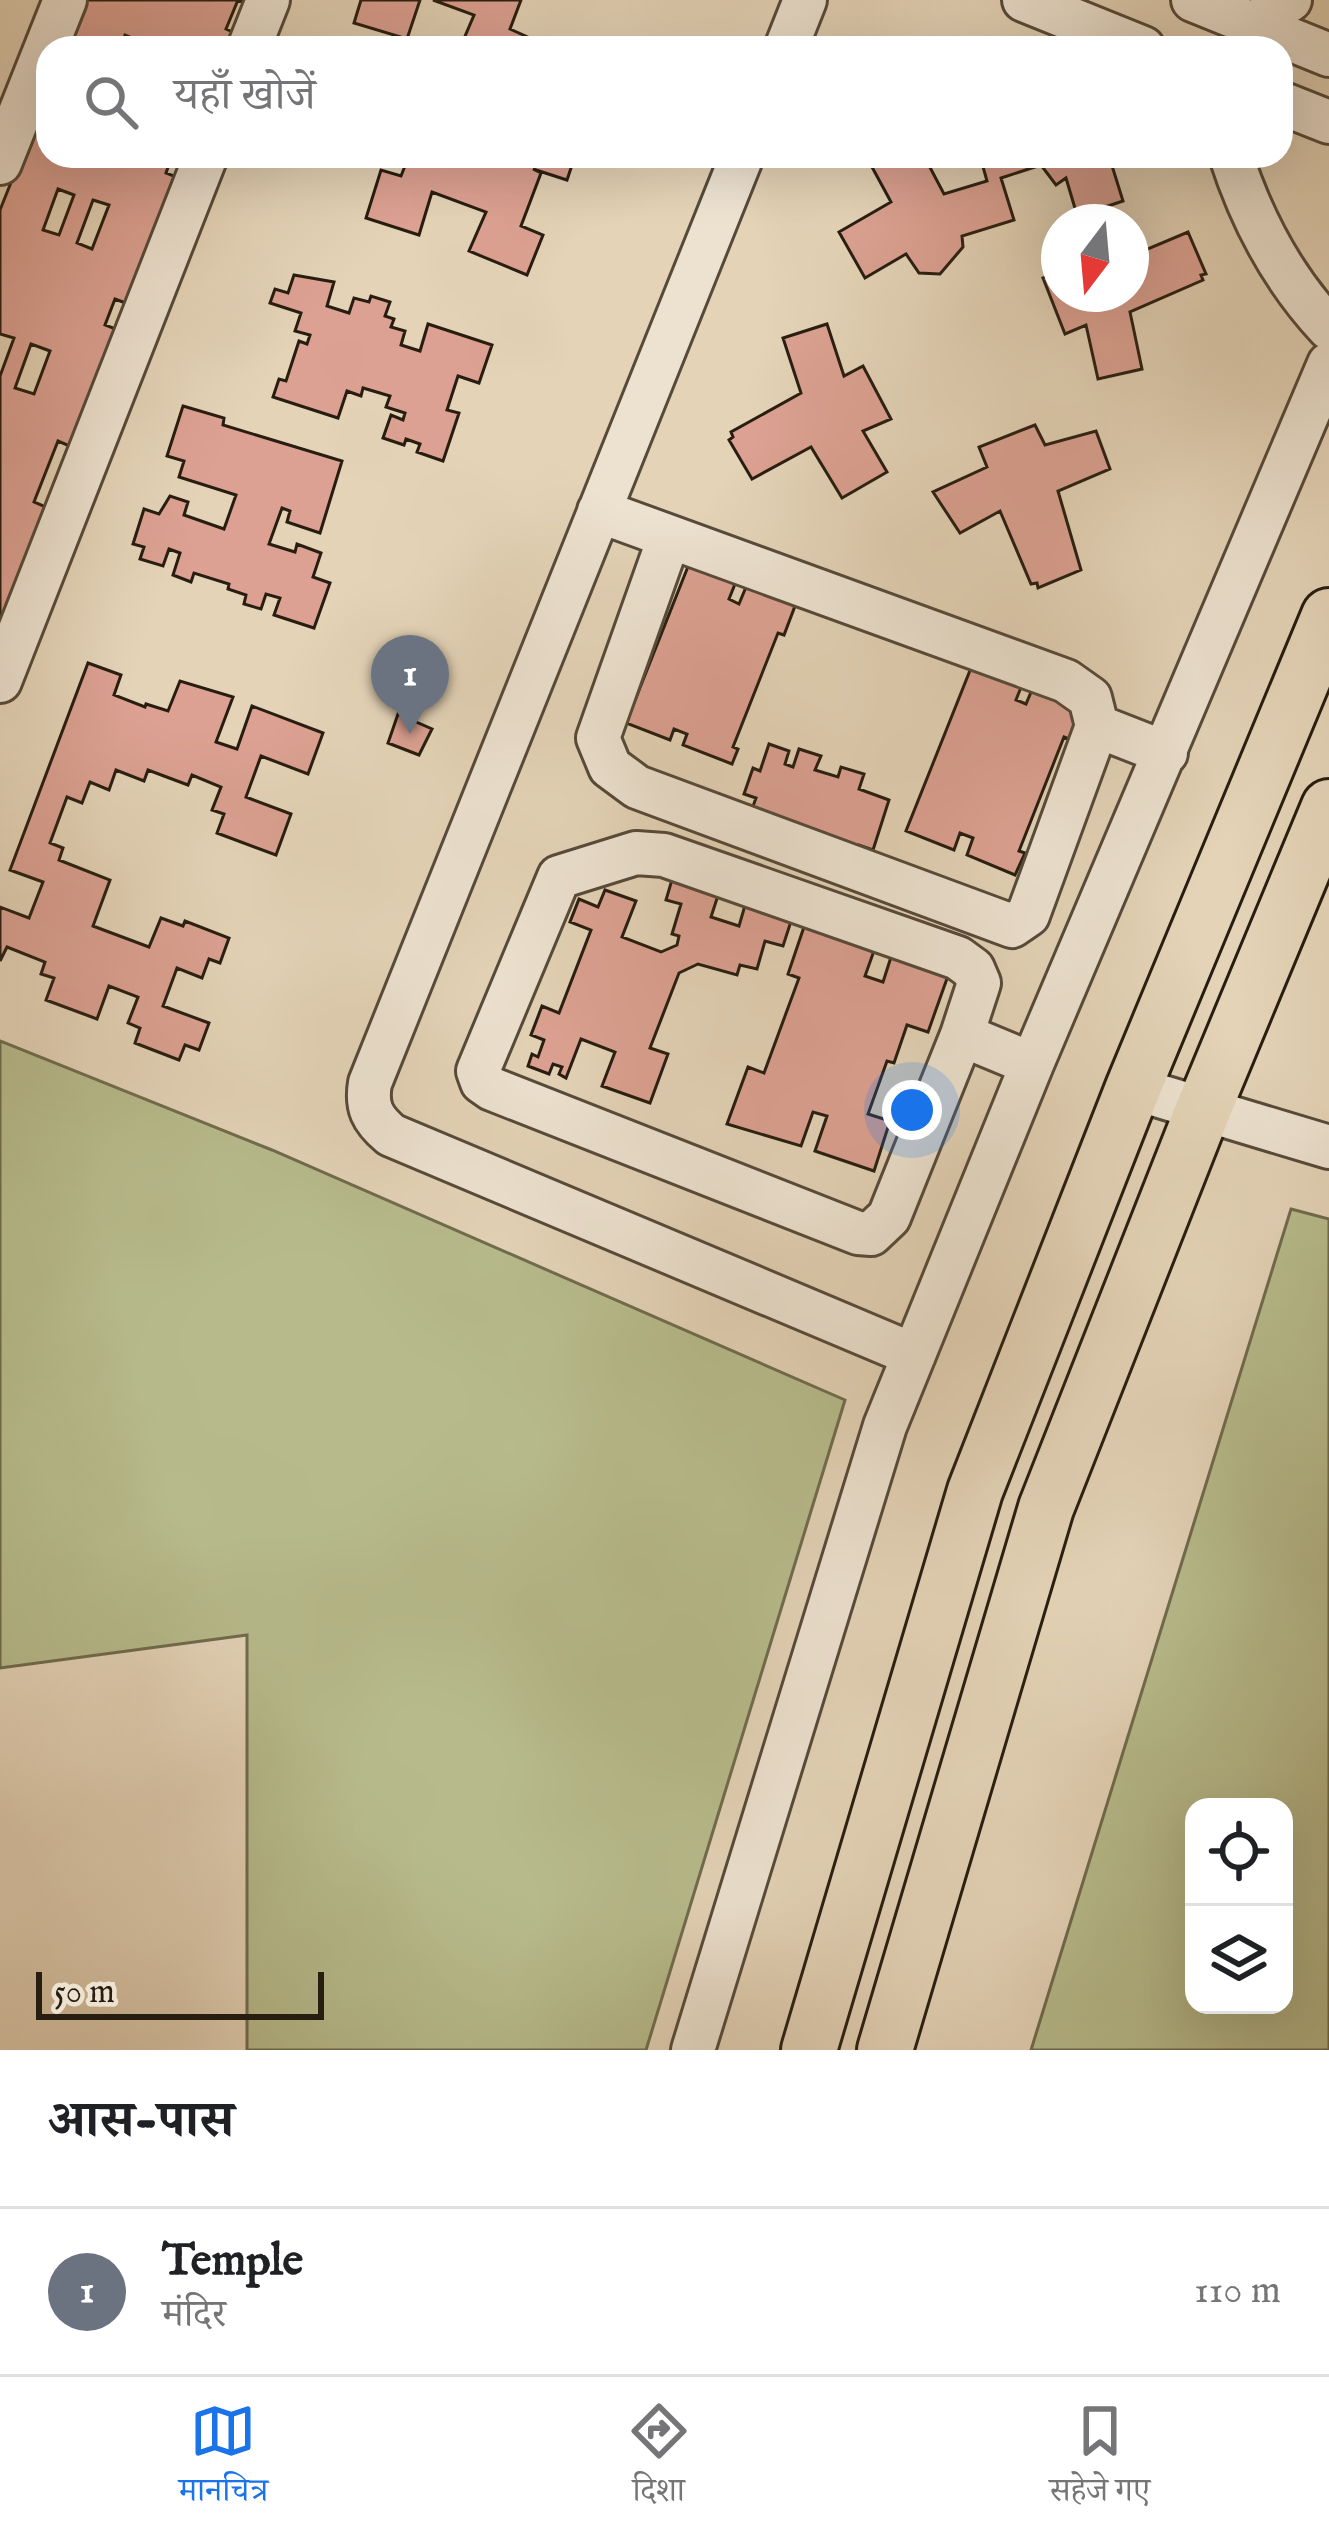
<!DOCTYPE html>
<html lang="hi">
<meta charset="utf-8">
<style>
:root{--surface:#fff;--page:#f6f6f6;--text:#202124;--muted:#757577;--line:#e0e0e0;--accent:#1a73e8}
body{margin:0;font-family:"IM FELL English","Noto Serif Devanagari",serif;background:var(--page);color:var(--text)}
.controls{position:absolute;right:36px;bottom:36px;display:grid;overflow:hidden;border-radius:24px;box-shadow:0 12px 48px #0002}
.controls button{width:108px;height:108px;display:grid;place-items:center;padding:0;border:0;border-bottom:3px solid var(--line);background:var(--surface);color:var(--text);font:60px sans-serif}
.compass{position:absolute;left:1041px;top:204px;width:108px;height:108px;border-radius:50%;background:var(--surface);box-shadow:0 12px 48px #0002;rotate:196deg}
.scale{position:absolute;left:36px;bottom:30px;width:288px;box-sizing:border-box;padding-left:12px;border:6px solid #271d10;border-top:0;font-size:33px;line-height:42px;white-space:nowrap;color:#271d10;-webkit-text-stroke:9px #ede2d0;paint-order:stroke}
.you{position:absolute;left:912px;top:1110px;width:42px;height:42px;margin:-30px;border:9px solid #fff;border-radius:50%;background:#1a73e8;box-shadow:0 0 0 18px #1a73e833}
.badge{display:grid;place-items:center;width:78px;height:78px;border-radius:50%;background:var(--accent);color:#fff;font-size:39px;font-weight:700}
.pin{position:absolute;translate:-50% -99px;filter:drop-shadow(0 3px 6px #0008)}
.pin::after{content:'';position:absolute;top:63px;width:42px;height:36px;background:inherit;clip-path:polygon(0 0,100% 0,50% 100%)}
.list{margin:0;padding:0;list-style:none}
h2{display:flex;justify-content:space-between;align-items:center;height:156px;margin:0;padding:0 48px;font-size:51px}
h2 small{font-size:39px;font-weight:400;color:var(--muted)}
.list li{display:grid;grid-template-columns:78px 1fr auto;gap:36px;align-items:center;box-sizing:border-box;height:168px;padding:0 48px;border-top:3px solid var(--line)}
.list b{display:block;font-size:45px;white-space:nowrap}
.list p{margin:0;font-size:39px;white-space:nowrap;color:var(--muted)}
.list em{font-size:39px;font-style:normal;color:var(--muted)}
.icon{flex:none;width:66px;height:66px;fill:none;stroke:currentColor;stroke-width:2;stroke-linecap:round;stroke-linejoin:round}
.map{position:relative;flex:none;width:1329px;height:2050px;overflow:hidden}
.search{position:absolute;background:var(--surface);box-shadow:0 12px 48px #0002;left:36px;right:36px;top:36px;height:132px;display:flex;align-items:center;gap:30px;box-sizing:border-box;padding:0 42px;border-radius:36px;color:var(--muted);font-size:45px}
.sheet{height:324px;background:var(--surface)}
nav{display:flex;justify-content:space-around;align-items:center;box-sizing:border-box;height:168px;border-top:3px solid var(--line);background:var(--surface);font-size:33px;color:var(--muted)}
nav a{display:grid;justify-items:center;gap:6px}
nav .on{color:var(--accent)}
.map>svg:first-child{display:block}
</style>
<div class="map">
<svg width="1329" height="2050" viewBox="0 0 1329 2050">
<rect width="100%" height="100%" fill="#e4d3b7"/>
<filter id="stains"><feTurbulence type="fractalNoise" baseFrequency=".00167" numOctaves="4"/><feColorMatrix values="0 0 0 0 .2 0 0 0 0 .09 0 0 0 0 .02 0 0 0 .5 -.17"/></filter>
<radialGradient id="worn" r=".72"><stop offset=".6" stop-color="#630" stop-opacity="0"/><stop offset="1" stop-color="#630" stop-opacity=".3"/></radialGradient>
<path fill="#b7bb8c" stroke="#6f6c4e" stroke-width="3" fill-rule="evenodd" d="M0,1041L272,1150L845,1400L646,2050H247V1635L0,1668Z
M1291,1209L1329,1219V2050H1031ZM1194,1807H1284V2005H1194Z"/>
<path fill="#dca192" stroke="#271d10" stroke-width="3" fill-rule="evenodd" d="M84,0H258L255,7L238,0L226,29L244,37L239,48H137L139,41L125,35L120,48H65Z
M361,0H420L407,39L354,23Z
M433,0H521L510,29L532,39L528,48H460L474,15Z
M48,90V156H172L166,173L186,181L136,307L115,299L105,325L126,333L79,450L58,441L34,502L55,511L0,633V376L14,338L0,334V210ZM58,189L74,195L59,235L43,230ZM93,200L109,205L92,249L77,243ZM31,344L50,351L34,394L15,388Z
M409,156H575L567,180L533,169L541,173L521,226L543,235L527,275L469,251L486,212L432,192L419,235L366,218L381,170L401,176Z
M866,156H924L944,194L987,181L980,156H1109L1123,201L1102,208L1108,222H1061L1077,215L1066,178L1056,185L1041,165L1001,178L1014,220L962,236L963,247L940,274L919,273L906,254L865,278L839,232L891,202Z
M1188,232L1206,274L1201,275L1203,280L1130,312L1142,369L1098,379L1086,325L1065,334L1043,278L1059,273V294H1131V256Z
M294,275L334,282L327,306L349,313L354,298L369,302L371,296L390,302L385,316L394,319L391,327L405,331L401,345L420,351L428,324L492,345L479,383L458,376L447,410L459,413L443,461L417,452L420,444L406,439L404,445L383,438L391,415L403,420L405,413L386,407L390,396L363,388L361,396L347,391L338,418L273,397L279,379L286,381L299,341L307,344L310,335L295,331L301,313L270,303L275,289L288,293Z
M827,324L844,376L863,366L891,419L863,431L887,472L842,498L811,447L752,479L729,440L733,437L731,432L801,393L783,338Z
M183,406L224,418L223,425L342,461L320,533L287,522L290,511L282,508L269,544L295,552L297,544L321,553L313,577L330,583L314,628L274,615L280,598L266,594L261,609L244,604L246,595L228,589L229,584L194,573L191,582L173,575L180,553L169,549L163,566L140,559L144,547L133,544L144,509L159,514L170,496L188,502L184,515L224,529L236,495L179,477L184,461L167,456Z
M1035,425L1045,445L1096,431L1110,469L1058,491L1081,570L1038,588L1037,583L1031,584L1000,511L960,533L933,492L987,467L979,447Z
M689,564L741,569L729,599L739,604L751,575L770,595L795,606L784,635L778,633L733,747L738,749L732,764L683,745L687,734L674,729L670,740L626,723Z
M88,663L121,675L114,695L145,707L146,704L168,711L180,681L233,697L216,742L237,749L252,706L323,733L308,774L261,756L246,797L291,814L276,855L217,833L224,814L212,810L221,787L192,775L188,785L148,770L144,781L116,770L109,790L90,782L82,803L67,797L50,843L63,848L59,860L110,880L93,926L149,947L161,918L183,926L185,921L229,938L220,963L209,959L202,978L177,968L163,1006L209,1023L199,1050L185,1045L179,1060L135,1043L140,1028L128,1023L138,997L109,986L97,1019L46,1000L54,978L41,974L45,962L7,947L0,961V907L29,918L43,882L10,870Z
M973,663L1027,672L1016,700L1026,704L1037,678L1083,705L1069,739L1064,737L1019,851L1025,853L1015,875L967,855L973,838L960,833L954,850L906,831Z
M398,714L432,729L419,755L388,743Z
M769,744L789,751L785,764L793,767L799,749L821,756L815,770L838,777L841,767L864,774L859,789L889,800L873,850L859,845L857,849L752,809L756,798L744,794L753,768L760,771Z
M676,866L723,880L711,917L739,926L748,895L795,909L783,946L765,941L757,969L740,965L737,975L698,964L679,973L650,1048L668,1054L650,1103L602,1086L615,1052L581,1039L566,1078L559,1074L562,1067L553,1064L549,1074L528,1066L532,1054L538,1057L544,1040L531,1035L542,1006L559,1013L591,930L570,922L579,899L598,907L605,890L636,901L622,937L661,952L677,945L679,936L672,934L681,904L666,900Z
M805,924L875,948L865,976L883,982L892,954L949,973L928,1032L907,1025L894,1063L887,1061L868,1114L890,1121L874,1171L815,1151L827,1116L813,1112L801,1146L727,1124L748,1067L764,1073L799,978L788,974Z"/>
<g fill="none" stroke-linecap="round" stroke-linejoin="round">
<g stroke="#564a3a" stroke-width="48">
<path id="minor" d="M1024,0L1143,48
M1193,0L1329,55
M1253,24L1290,0
M249,48L268,0
M786,48L805,0
M1281,103L1329,122
M742,156L370,1083C366,1107 372,1119 391,1135L914,1355
M1231,156C1252,221 1282,278 1329,328
M0,163L65,0
M599,511L1066,681L1090,698L1097,726L1166,753
M669,538L598,738L610,767L637,787L1012,926L1028,915L1097,726
M0,681L206,156
M962,1035L889,1217L871,1234L858,1233L492,1089L482,1082L478,1071L559,877L636,853L664,855L958,958L973,969L979,983L962,1035L1032,1064
M1133,1088L1329,1147
M693,2050L885,1426L1032,1064L1329,364"/>
</g>
<g stroke="#271d10" stroke-width="60">
<path id="major" d="M809,2050L975,1491L1133,1088L1329,616
M885,2050L1046,1508L1203,1110L1329,807"/>
</g>
<use href="#minor" stroke="#ede2d0" stroke-width="42"/>
<use href="#major" stroke="#e4d3b7" stroke-width="54"/>
</g>
<rect width="100%" height="100%" filter="url(#stains)"/>
<rect width="100%" height="100%" fill="url(#worn)"/>
</svg>
<div class="controls">
<button><svg class="icon" aria-label="locate" viewBox="0 0 24 24"><circle cx="12" cy="12" r="6"/><path d="M12 2v4M12 18v4M2 12h4M18 12h4"/></svg></button>
<button><svg class="icon" aria-label="layers" viewBox="0 0 24 24"><path d="M12 4l9 5-9 5-9-5zM3 14l9 5 9-5"/></svg></button>
</div>
<svg class="compass" viewBox="-18 -18 36 36"><path d="M0-13l5 13h-10z" fill="#e53935"/><path d="M0 13l5-13h-10z" fill="#757577"/></svg>
<div class="scale">50 m</div>
<div class="you"></div>
<div class="pin badge" style="left:410px;top:734px;background:#6b7280">1</div>
<div class="search"><svg class="icon" aria-label="search" viewBox="0 0 24 24"><circle cx="10" cy="10" r="6"/><path d="M15 15l6 6"/></svg>यहाँ खोजें</div>
</div>
<section class="sheet">
<h2>आस-पास<small></small></h2>
<ul class="list">
<li><span class="badge" style="background:#6b7280">1</span><div><b>Temple</b><p>मंदिर</p></div><em>110 m</em></li>
</ul>
</section>
<nav>
<a class="on"><svg class="icon" aria-label="map" viewBox="0 0 24 24"><path d="M3 6l6-2 6 2 6-2v14l-6 2-6-2-6 2zM9 4v14M15 6v14"/></svg>मानचित्र</a>
<a><svg class="icon" aria-label="directions" viewBox="0 0 24 24"><path d="M12 3l9 9-9 9-9-9zM9 14v-3h6M13 9l2 2-2 2"/></svg>दिशा</a>
<a><svg class="icon" aria-label="saved" viewBox="0 0 24 24"><path d="M7 4h10v16l-5-4-5 4z"/></svg>सहेजे गए</a>
</nav>
